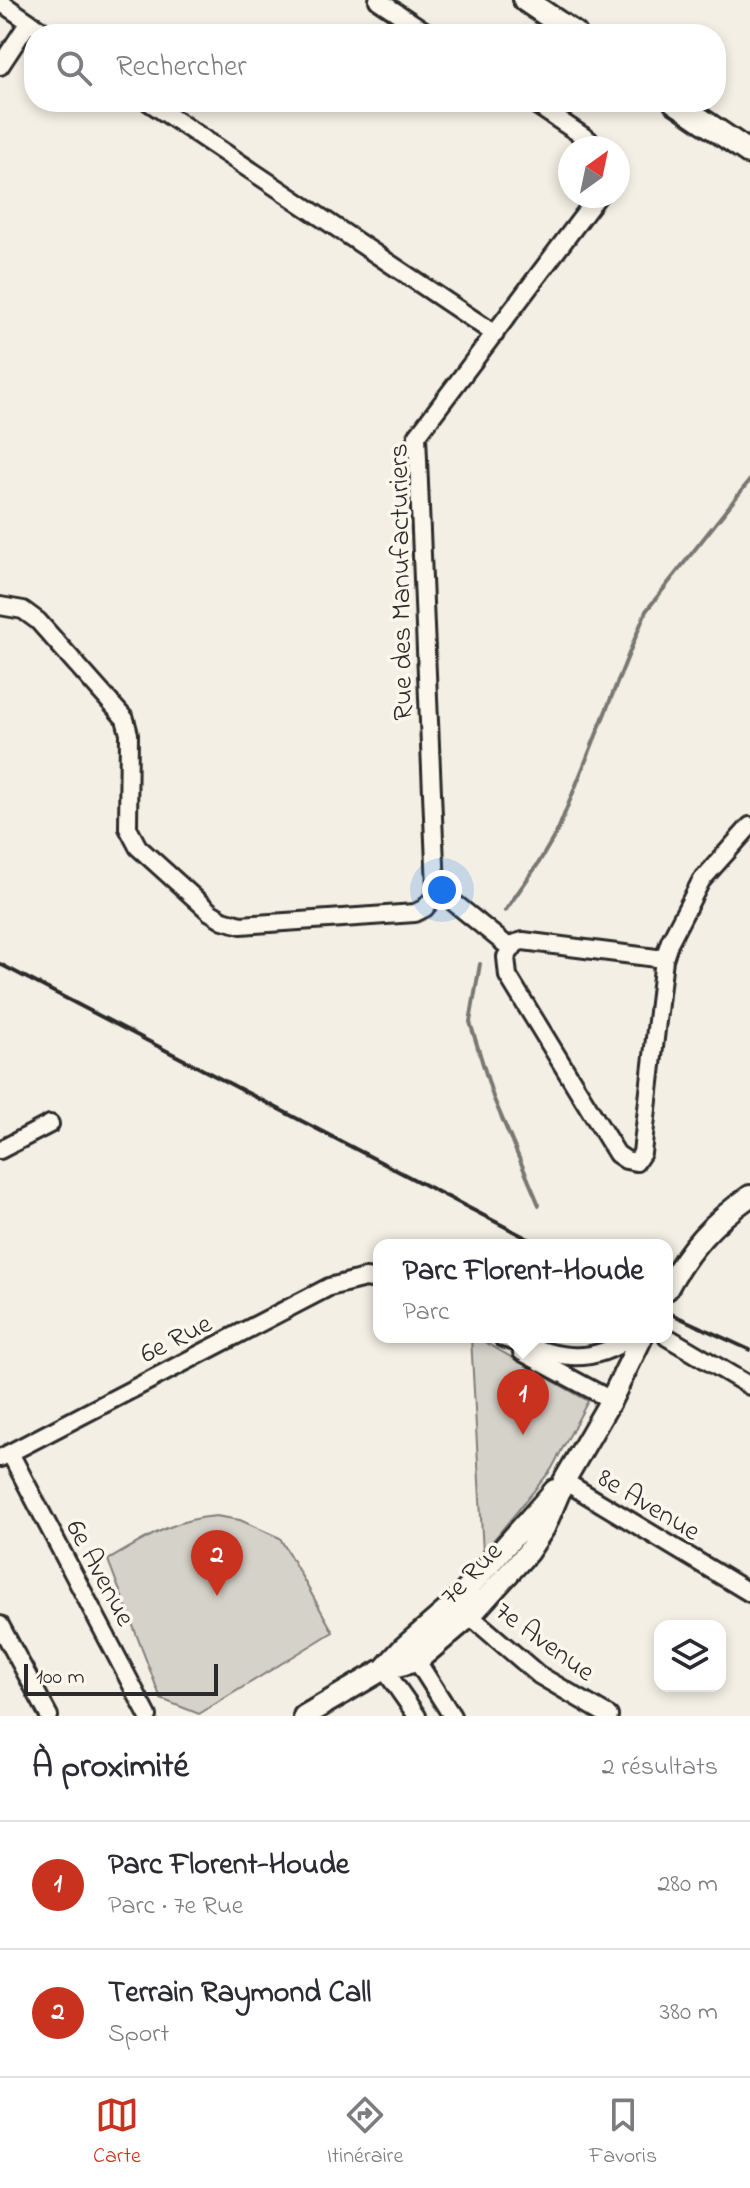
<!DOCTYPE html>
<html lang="fr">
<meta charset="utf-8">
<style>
:root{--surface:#fff;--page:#f2f2f3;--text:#2b2b33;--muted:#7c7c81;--line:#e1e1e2;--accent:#c8321e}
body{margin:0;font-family:"Indie Flower",sans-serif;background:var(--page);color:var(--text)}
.controls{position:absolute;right:24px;bottom:24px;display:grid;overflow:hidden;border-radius:16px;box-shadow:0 4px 12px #0003}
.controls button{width:72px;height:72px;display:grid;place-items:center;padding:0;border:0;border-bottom:2px solid var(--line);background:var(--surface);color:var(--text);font:40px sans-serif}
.compass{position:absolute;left:558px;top:136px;width:72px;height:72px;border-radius:50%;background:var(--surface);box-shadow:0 4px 12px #0003;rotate:33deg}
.scale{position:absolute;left:24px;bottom:20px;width:194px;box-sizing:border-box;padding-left:8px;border:4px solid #2b2b2b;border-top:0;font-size:22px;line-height:28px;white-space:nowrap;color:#2b2b2b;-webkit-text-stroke:6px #fbf7ec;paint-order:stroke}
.you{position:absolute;left:442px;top:890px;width:28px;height:28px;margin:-20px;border:6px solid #fff;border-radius:50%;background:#1a73e8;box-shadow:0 0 0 12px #1a73e833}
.badge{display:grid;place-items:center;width:52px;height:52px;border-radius:50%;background:var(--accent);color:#fff;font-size:26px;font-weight:700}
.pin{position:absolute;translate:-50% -66px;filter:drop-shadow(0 2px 4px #0008)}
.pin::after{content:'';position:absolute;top:42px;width:28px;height:24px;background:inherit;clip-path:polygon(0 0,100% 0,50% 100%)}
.popup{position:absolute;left:373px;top:1239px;width:300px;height:104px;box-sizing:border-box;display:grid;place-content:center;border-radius:16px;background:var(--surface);filter:drop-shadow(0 2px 6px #0005);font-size:26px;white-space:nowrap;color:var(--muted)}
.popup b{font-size:30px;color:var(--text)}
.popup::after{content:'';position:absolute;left:50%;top:100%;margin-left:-16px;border:16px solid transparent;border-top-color:var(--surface)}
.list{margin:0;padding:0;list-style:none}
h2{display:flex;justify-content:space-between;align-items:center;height:104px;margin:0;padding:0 32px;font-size:34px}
h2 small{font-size:26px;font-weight:400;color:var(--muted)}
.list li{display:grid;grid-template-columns:52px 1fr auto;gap:24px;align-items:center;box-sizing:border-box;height:128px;padding:0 32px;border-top:2px solid var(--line)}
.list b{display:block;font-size:30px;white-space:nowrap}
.list p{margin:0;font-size:26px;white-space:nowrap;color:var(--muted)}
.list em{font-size:26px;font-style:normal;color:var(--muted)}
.icon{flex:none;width:44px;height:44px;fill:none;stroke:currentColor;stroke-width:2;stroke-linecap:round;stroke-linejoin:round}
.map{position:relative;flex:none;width:750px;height:1716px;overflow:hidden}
.search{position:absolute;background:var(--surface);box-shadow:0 4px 12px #0003;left:24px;right:24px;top:24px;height:88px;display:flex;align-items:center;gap:20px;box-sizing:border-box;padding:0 28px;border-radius:32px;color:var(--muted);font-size:30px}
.sheet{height:360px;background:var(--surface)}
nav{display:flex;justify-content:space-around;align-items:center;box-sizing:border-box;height:112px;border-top:2px solid var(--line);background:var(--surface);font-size:22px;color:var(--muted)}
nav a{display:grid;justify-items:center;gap:4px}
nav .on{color:var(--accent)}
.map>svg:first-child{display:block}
</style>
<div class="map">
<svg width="750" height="1716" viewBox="0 0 750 1716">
<rect width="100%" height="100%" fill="#f3efe4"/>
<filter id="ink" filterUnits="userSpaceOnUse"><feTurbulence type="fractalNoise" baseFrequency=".0125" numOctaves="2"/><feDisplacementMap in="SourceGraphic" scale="16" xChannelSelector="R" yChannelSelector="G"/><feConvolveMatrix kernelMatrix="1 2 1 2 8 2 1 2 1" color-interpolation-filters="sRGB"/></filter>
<g filter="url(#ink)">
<path fill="#d5d2c9" stroke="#807e7a" stroke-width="2" d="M471,1337H476L588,1401L551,1470L483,1553Z
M216,1516L240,1520L280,1538L333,1632L199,1714L161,1699L108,1560C145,1539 173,1519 216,1516Z"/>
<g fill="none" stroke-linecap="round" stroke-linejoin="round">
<path stroke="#787772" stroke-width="4" d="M505,911L538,864L558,830L646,611L750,480
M480,964L470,1022L493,1097L539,1205"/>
<g stroke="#2b2b2b" stroke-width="22">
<path id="minor" d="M378,0L429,34
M0,2L47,34
M0,66L29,22
M149,102L495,334
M532,102L589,140L595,148
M0,606L23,610L38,621L125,719L129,734L128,828L138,847L210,912L223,920L241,925L415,913L425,908L433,898L436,888L417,436L598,196
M436,888L510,948
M664,959L523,941L516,943L506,957L508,976L617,1154L626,1160L636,1162L642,1153L664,959L670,941L701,881L750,826
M0,1150L50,1124
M667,1337L750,1386
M503,1338C553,1354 584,1370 631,1337
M522,1352L611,1400
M10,1453L148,1716
M0,1458L329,1287L365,1278L379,1280
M564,1481L750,1593
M462,1609L539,1675L609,1716
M0,1625L49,1716
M417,1661L452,1716
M384,1669L417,1716"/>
</g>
<g stroke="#2b2b2b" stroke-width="26">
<path id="major" d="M667,1289C689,1248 712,1223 750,1196
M384,1669L404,1647L455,1603L555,1490
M304,1716L384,1669L417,1661L470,1616L528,1552L544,1528L564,1481L611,1400L642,1337"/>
</g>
<g stroke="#2b2b2b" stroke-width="28">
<path id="highway" d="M525,0L575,34
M675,102L750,153"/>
</g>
<use href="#minor" stroke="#fbf7ec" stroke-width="16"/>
<use href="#major" stroke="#fbf7ec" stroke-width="20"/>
<use href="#highway" stroke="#fbf7ec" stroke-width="22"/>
<path stroke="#2b2b2b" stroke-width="4" d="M0,964L540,1245
M667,1312L750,1350"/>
</g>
</g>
<g text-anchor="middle" stroke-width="7" stroke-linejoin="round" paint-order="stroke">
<g font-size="28" fill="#2b2b2b" stroke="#fbf7ec">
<text transform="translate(399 582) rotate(-91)" y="10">Rue des Manufacturiers</text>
<text transform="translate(175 1337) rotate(-27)" y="10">6e Rue</text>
<text transform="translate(650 1503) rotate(31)" y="10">8e Avenue</text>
<text transform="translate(102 1572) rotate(62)" y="10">6e Avenue</text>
<text transform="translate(470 1572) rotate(-46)" y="10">7e Rue</text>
<text transform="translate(546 1640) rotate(36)" y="10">7e Avenue</text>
</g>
</g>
</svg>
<div class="controls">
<button><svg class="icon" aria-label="layers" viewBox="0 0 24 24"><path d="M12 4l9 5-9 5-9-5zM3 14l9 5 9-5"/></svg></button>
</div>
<svg class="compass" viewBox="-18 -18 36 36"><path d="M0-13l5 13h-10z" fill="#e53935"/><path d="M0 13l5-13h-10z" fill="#7c7c81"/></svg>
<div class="scale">100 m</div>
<div class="you"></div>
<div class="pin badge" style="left:523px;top:1435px">1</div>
<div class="popup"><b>Parc Florent-Houde</b>Parc</div>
<div class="pin badge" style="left:217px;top:1596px">2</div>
<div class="search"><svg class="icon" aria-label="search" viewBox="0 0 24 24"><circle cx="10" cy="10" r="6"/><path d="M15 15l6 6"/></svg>Rechercher</div>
</div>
<section class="sheet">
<h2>À proximité<small>2 résultats</small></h2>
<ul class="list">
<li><span class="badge">1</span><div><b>Parc Florent-Houde</b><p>Parc · 7e Rue</p></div><em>280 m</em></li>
<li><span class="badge">2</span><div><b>Terrain Raymond Call</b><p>Sport</p></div><em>380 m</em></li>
</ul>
</section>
<nav>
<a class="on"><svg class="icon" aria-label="map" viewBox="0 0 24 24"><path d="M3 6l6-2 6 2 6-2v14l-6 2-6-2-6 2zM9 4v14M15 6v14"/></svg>Carte</a>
<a><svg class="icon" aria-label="directions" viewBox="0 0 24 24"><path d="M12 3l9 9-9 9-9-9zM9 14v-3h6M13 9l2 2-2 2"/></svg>Itinéraire</a>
<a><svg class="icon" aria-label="saved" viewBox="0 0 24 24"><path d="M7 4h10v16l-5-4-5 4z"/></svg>Favoris</a>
</nav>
